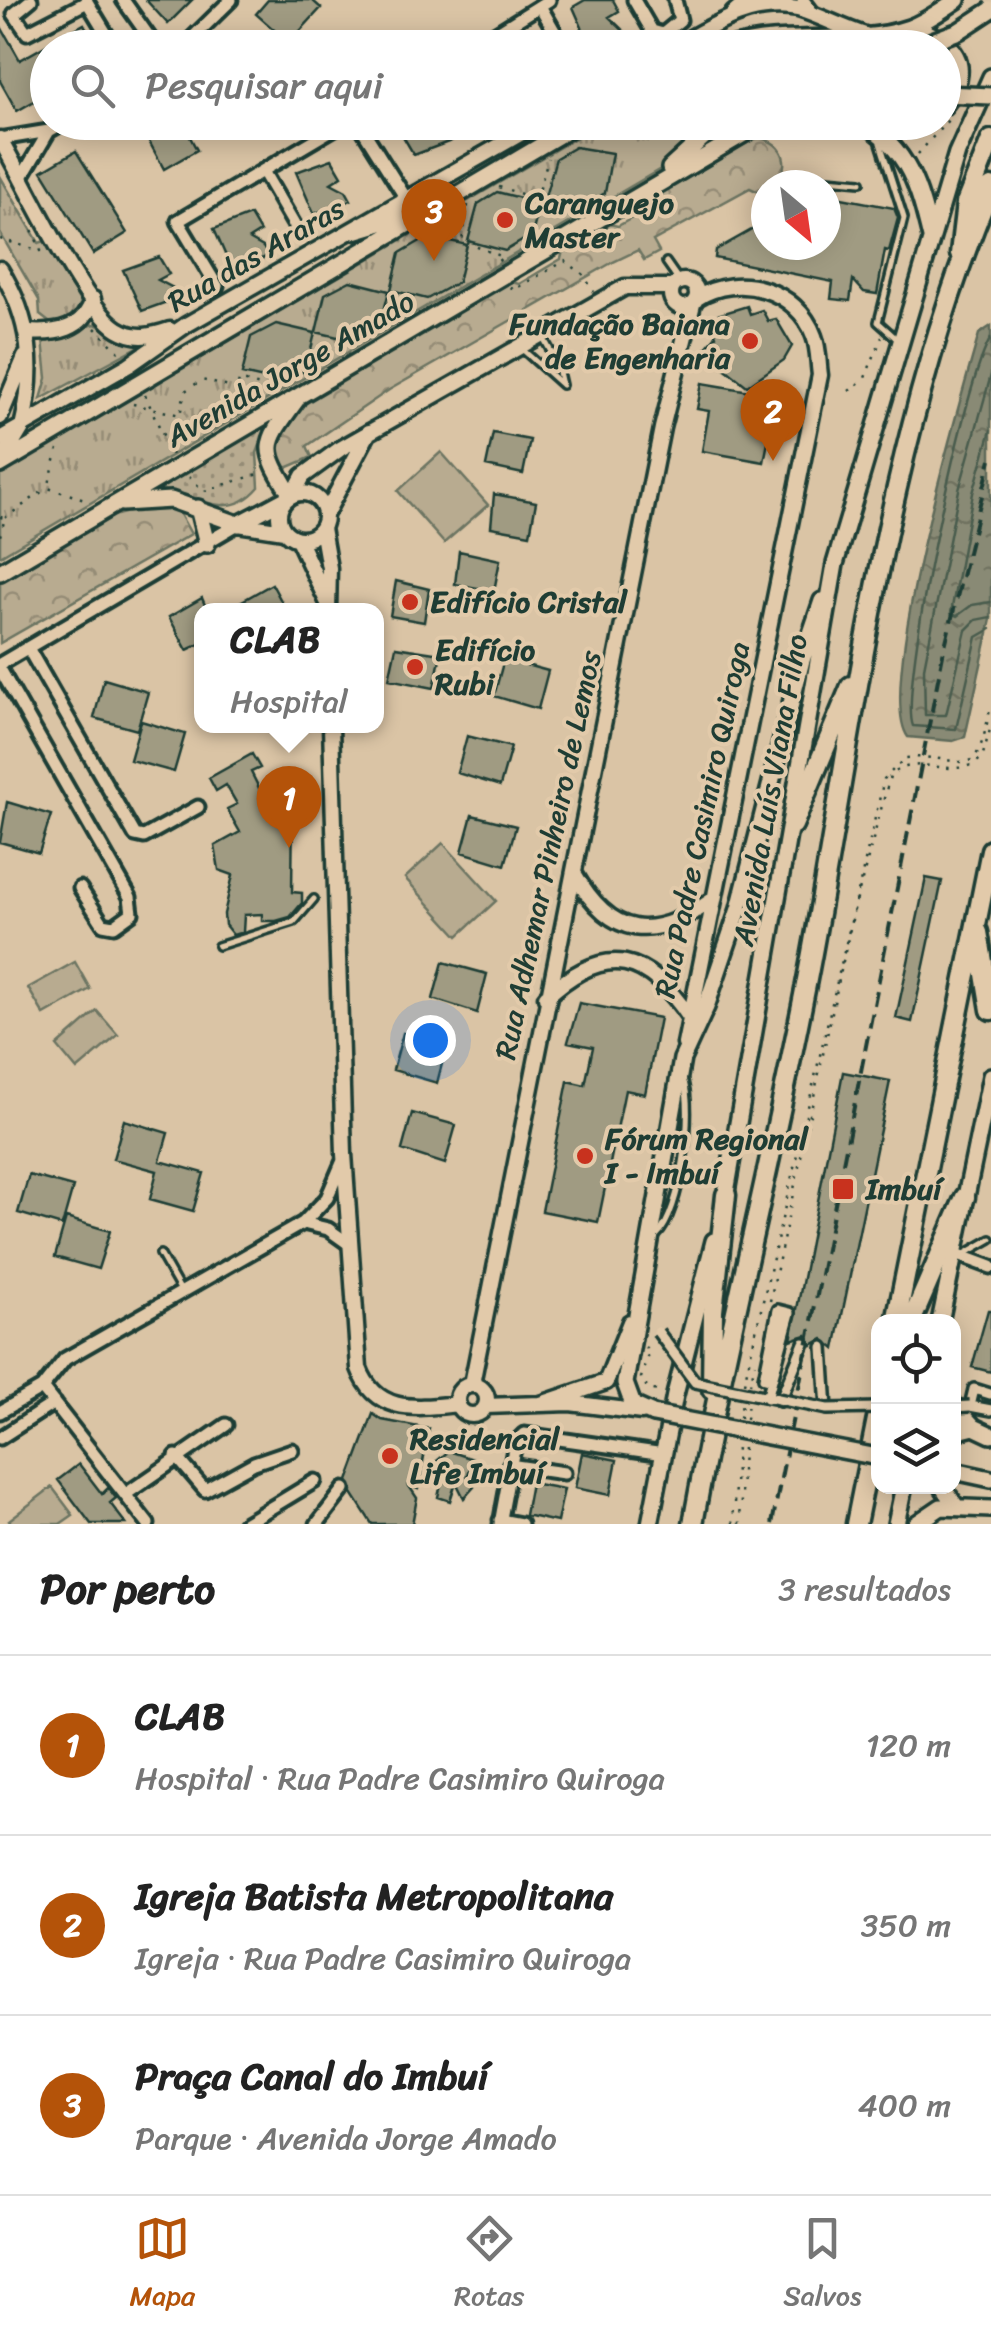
<!DOCTYPE html>
<html lang="pt">
<meta charset="utf-8">
<style>
:root{--surface:#fff;--page:#f6f6f6;--text:#222;--muted:#767676;--line:#e0e0e0;--accent:#b45309}
body{margin:0;font-family:Sriracha,sans-serif;background:var(--page);color:var(--text)}
.controls{position:absolute;right:30px;bottom:30px;display:grid;overflow:hidden;border-radius:20px;box-shadow:0 5px 25px #0003}
.controls button{width:90px;height:90px;display:grid;place-items:center;padding:0;border:0;border-bottom:2px solid var(--line);background:var(--surface);color:var(--text);font:50px sans-serif}
.compass{position:absolute;left:751px;top:170px;width:90px;height:90px;border-radius:50%;background:var(--surface);box-shadow:0 5px 25px #0003;rotate:151deg}
.you{position:absolute;left:430px;top:1040px;width:35px;height:35px;margin:-25px;border:8px solid #fff;border-radius:50%;background:#1a73e8;box-shadow:0 0 0 15px #1a73e833}
.badge{display:grid;place-items:center;width:65px;height:65px;border-radius:50%;background:var(--accent);color:#fff;font-size:32px;font-weight:700}
.pin{position:absolute;translate:-50% -82px;filter:drop-shadow(0 2px 5px #0008)}
.pin::after{content:'';position:absolute;top:52px;width:35px;height:30px;background:inherit;clip-path:polygon(0 0,100% 0,50% 100%)}
.popup{position:absolute;left:194px;top:603px;width:190px;height:130px;box-sizing:border-box;display:grid;place-content:center;border-radius:20px;background:var(--surface);filter:drop-shadow(0 2px 8px #0005);font-size:32px;white-space:nowrap;color:var(--muted)}
.popup b{font-size:38px;color:var(--text)}
.popup::after{content:'';position:absolute;left:50%;top:100%;margin-left:-20px;border:20px solid transparent;border-top-color:var(--surface)}
.list{margin:0;padding:0;list-style:none}
h2{display:flex;justify-content:space-between;align-items:center;height:130px;margin:0;padding:0 40px;font-size:42px}
h2 small{font-size:32px;font-weight:400;color:var(--muted)}
.list li{display:grid;grid-template-columns:65px 1fr auto;gap:30px;align-items:center;box-sizing:border-box;height:180px;padding:0 40px;border-top:2px solid var(--line)}
.list b{display:block;font-size:38px;white-space:nowrap}
.list p{margin:0;font-size:32px;white-space:nowrap;color:var(--muted)}
.list em{font-size:32px;font-style:normal;color:var(--muted)}
.icon{flex:none;width:55px;height:55px;fill:none;stroke:currentColor;stroke-width:2;stroke-linecap:round;stroke-linejoin:round}
.map{position:relative;flex:none;width:991px;height:1524px;overflow:hidden}
.search{position:absolute;background:var(--surface);box-shadow:0 5px 25px #0003;left:30px;right:30px;top:30px;height:110px;display:flex;align-items:center;gap:25px;box-sizing:border-box;padding:0 35px;border-radius:55px;color:var(--muted);font-size:38px}
.sheet{height:670px;background:var(--surface)}
nav{display:flex;justify-content:space-around;align-items:center;box-sizing:border-box;height:140px;border-top:2px solid var(--line);background:var(--surface);font-size:28px;color:var(--muted)}
nav a{display:grid;justify-items:center;gap:5px}
nav .on{color:var(--accent)}
.map>svg:first-child{display:block}
</style>
<div class="map">
<svg width="991" height="1524" viewBox="0 0 991 1524">
<defs>
<pattern id="grass-dots" width="8" height="8" patternUnits="userSpaceOnUse" patternTransform="scale(2.5)"><rect width="8" height="8" fill="#b8ab90"/><path d="M2 2h.1M6 6h.1" fill="none" stroke="#958c76" stroke-width="1.8" stroke-linecap="round"/></pattern>
<pattern id="forest-crowns" width="20" height="18" patternUnits="userSpaceOnUse" patternTransform="scale(2.5)"><rect width="20" height="18" fill="#b8ab90"/><path d="M2 6a3 3 0 1 1 6 0M12 15a3 3 0 1 1 6 0" fill="none" stroke="#958c76"/></pattern>
<pattern id="park-tufts" width="24" height="20" patternUnits="userSpaceOnUse" patternTransform="scale(2.5)"><rect width="24" height="20" fill="#b8ab90"/><path d="M3 7l-1-3M5 7V3M7 7l1-3M15 17l-1-3M17 17v-4M19 17l1-3" fill="none" stroke="#958c76"/></pattern>
<pattern id="water-ripples" width="26" height="14" patternUnits="userSpaceOnUse" patternTransform="scale(2.5)"><rect width="26" height="14" fill="#898a74"/><path d="M2 4q2-2 4 0t4 0M15 11q2-2 4 0t4 0" fill="none" stroke="#6f7260"/></pattern>
</defs>
<rect width="100%" height="100%" fill="#dac4a5"/>
<filter id="ink" filterUnits="userSpaceOnUse"><feTurbulence type="fractalNoise" baseFrequency=".01" numOctaves="2"/><feDisplacementMap in="SourceGraphic" scale="20" xChannelSelector="R" yChannelSelector="G"/><feConvolveMatrix kernelMatrix="1 2 1 2 8 2 1 2 1" color-interpolation-filters="sRGB"/></filter>
<g filter="url(#ink)">
<path fill="url(#grass-dots)" stroke="#6c7462" stroke-width="2.5" d="M271,417L257,453L259,487C236,514 214,506 186,495C175,492 163,491 155,487Z"/>
<path fill="url(#forest-crowns)" stroke="#6c7462" stroke-width="2.5" d="M760,138C786,144 792,167 773,185H766L763,194L750,188L653,241L659,252L644,260L638,250L613,262L389,390L307,446L312,457L284,469L271,453L293,410L508,281L519,284L561,259L564,247L605,223L618,226L655,205L657,193L750,139Z
M155,505L177,509L191,534L0,643V575L113,516Z"/>
<path fill="url(#park-tufts)" stroke="#6c7462" stroke-width="2.5" d="M601,123H739L0,556V475Z
M0,176L39,243L45,241L81,303L69,323L54,326L40,315L39,300L0,233Z
M95,324L130,342L145,343L41,399L47,378L43,340Z"/>
<path fill="#b8ab90" stroke="#6c7462" stroke-width="2.5" d="M441,452L488,505L444,543L398,491Z
M443,843L496,901L458,936L405,878Z
M75,962L90,989L44,1015L28,988Z
M97,1011L118,1035L77,1070L57,1046Z
M52,1487L73,1515L60,1524H12L9,1520Z"/>
<path fill="url(#water-ripples)" stroke="#5f6b5a" stroke-width="2.5" d="M991,326V619L965,737L953,741L908,737C874,691 961,398 979,334Z"/>
<g fill="none" stroke-linecap="round" stroke-linejoin="round">
<path stroke="#495c4e" stroke-width="2.5" d="M991,338C966,373 898,690 913,726L956,729L977,637L991,629
M991,375L959,490L924,668L925,715H946L966,630L976,620L991,617
M991,430L973,493L951,613L957,616L972,605L991,602"/>
</g>
<path fill="#a09b82" stroke="#1f3d34" stroke-width="2.5" d="M146,0H192L168,24Z
M268,0H312L321,8L289,43L256,14Z
M585,0H613L619,11L609,17L628,35L611,45L608,40L591,48L573,7Z
M84,24L92,39L77,48H48V93L17,111L0,81V25L20,60Z
M165,122H182L197,150L164,169L145,134Z
M430,123L445,131L451,141L414,155L404,138Z
M575,147L612,153L605,193L582,206L545,197L556,158Z
M76,151L127,233L93,254L42,171Z
M332,159L342,176L331,183L346,191L351,200L314,214L296,172Z
M497,192L540,203L532,235L505,251L468,241L478,204Z
M826,195L894,208L898,218L889,251L885,250L877,294L864,292L853,280L850,301L831,299L833,282L715,258L716,250L766,222V245H826Z
M250,215L260,232L249,239L263,247L269,256L232,270L214,229Z
M429,236L467,245L458,282L427,299L391,290L400,253Z
M159,257L169,274L158,280L173,288L178,298L142,311L123,270Z
M350,281L389,291L380,327L355,341L316,332L325,294Z
M747,306L750,314L762,310L768,321L776,319L792,346L784,360L747,386L703,351L716,336L711,317Z
M276,324L315,333L306,370L281,383L242,374L251,337Z
M702,383L786,397L782,423L772,422L764,462L702,451L709,411L697,409Z
M493,433L530,440L523,474L486,466Z
M494,494L536,502L530,534L491,527Z
M459,551L500,560L494,591L455,584Z
M396,581L429,589L424,622L390,616Z
M272,584L286,610H226Z
M202,598L207,610H202V643L187,650L169,617Z
M396,647L441,654L434,688L389,679Z
M504,659L548,671L538,709L494,696Z
M104,679L148,692L137,730L94,718Z
M141,721L185,734L174,772L130,760Z
M467,736L511,747L500,786L457,773Z
M252,754L260,768L251,772L261,792L270,787L284,812L293,805L292,892L302,893V903L290,917L276,921H262V914L244,915L243,932L233,935L225,925L224,914L233,875L219,870L215,846L240,832L227,809L237,804L226,785L216,791L209,778Z
M7,802L51,815L39,853L0,842Z
M472,815L516,826L505,865L462,852Z
M926,878L942,881L912,1022L896,1018Z
M443,962L487,974L477,1013L433,999Z
M579,1003L660,1018L645,1094L625,1090L598,1222L542,1211L568,1081L585,1085L593,1047L568,1042Z
M403,1033L447,1045L437,1083L393,1070Z
M843,1072L890,1081L835,1349L823,1339L812,1345L806,1335L791,1340Z
M412,1113L456,1125L445,1164L402,1150Z
M124,1120L168,1133L160,1161L204,1173L193,1211L150,1199L157,1171L113,1159Z
M29,1175L73,1187L62,1226L18,1213Z
M66,1218L110,1231L98,1269L55,1257Z
M988,1310H991V1372L972,1367Z
M373,1414L382,1420L429,1429L418,1489L409,1486L417,1498L412,1524H372L352,1493L348,1481Z
M449,1451L473,1459L467,1478L474,1487L464,1498L456,1482L450,1501L438,1497L442,1480L432,1465Z
M582,1453L617,1460L610,1495L575,1488Z
M79,1464L102,1494L108,1488L116,1498L110,1503L126,1524H91L58,1480Z
M531,1483L564,1489L557,1522L525,1515Z"/>
<g fill="none" stroke-linecap="round" stroke-linejoin="round">
<g stroke="#1f3d34" stroke-width="12">
<path id="service" d="M880,143L904,218L878,322L898,340
M805,177L861,182
M666,262L680,282
M543,337L557,363L562,385
M523,350L562,385
M218,946L294,922L314,899
M657,1235C681,1213 695,1108 683,1079
M160,1254L181,1291
M963,1255L991,1239"/>
</g>
<g stroke="#1f3d34" stroke-width="16">
<path id="pedestrian" d="M823,1347L827,1409
M990,1394L974,1389L970,1406L991,1410
M780,1401L804,1343"/>
</g>
<g stroke="#1f3d34" stroke-width="19">
<path id="minor" d="M31,0L14,14L27,33L87,2
M86,0L115,48
M123,0L157,48
M634,0L652,31L663,34L680,20L675,0
M803,0L815,16
M540,6L564,48
M732,13L747,0
M182,48L231,0
M472,48L549,0
M358,122L407,200
M0,139L49,131L65,122
M263,171L296,228
M22,177L49,131
M217,286L178,221L345,122
M28,648L135,835L144,837L198,807
M0,664L238,524
M0,669L130,897L132,913L114,926L103,924L80,888
M303,1223L328,1229L349,1244
M956,1254L991,1267
M42,1388L148,1524
M0,1412L42,1388L65,1359L303,1223L327,1198L342,1163
M0,1438L54,1403
M176,1456L205,1490L254,1463L292,1450
M509,1465L564,1473
M126,1494L226,1425
M500,1520L521,1524
M244,1524L315,1481
M317,1524L344,1489
M500,1524L515,1443L524,1434L664,1454"/>
</g>
<g stroke="#1f3d34" stroke-width="21">
<path id="tertiary" d="M673,48C712,26 750,0 798,9C821,16 842,28 865,35
M0,139C24,180 84,309 118,329C136,340 152,336 170,330
M0,269C31,319 36,369 22,427
M671 294a13 13 0 1 1 26 0a13 13 0 1 1-26 0Z
M28,332C56,334 84,330 93,299
M0,417L25,357
M0,439L129,365L186,325L541,122
M279 516a23 23 0 1 1 46 0a23 23 0 1 1-46 0Z
M294,493L303,476L340,449L625,287H673
M325,515L369,432
M238,524L285,499
M238,524L284,531
M322,528L329,568L328,610
M298,539L327,601
M331,726L344,1154L359,1368C376,1415 417,1408 458,1404
M574,873C612,940 653,942 714,899
M546,997C607,941 648,955 690,1018
M685,1044L820,375C818,362 819,349 814,336C797,289 738,272 697,298
M472,1384L662,428L693,304
M457 1400a15 15 0 1 1 30 0a15 15 0 1 1-30 0Z
M541,1404L606,1382L630,1322
M486,1406L570,1403L642,1412"/>
</g>
<g stroke="#1f3d34" stroke-width="22">
<path id="secondary" d="M910,28C954,37 976,66 944,106
M728,48C787,30 854,47 909,28C926,22 942,10 957,0
M862,122C909,149 919,188 931,238
M670,168L720,122
M354,231L420,211
M1,462L22,427
M0,465L581,122
M291,495C261,446 263,446 297,399
M122,503L171,500L238,524
M198,508L207,544
M0,572L764,122
M724,1204L835,564L957,153L991,77
M940,1322L991,1076
M954,1405L974,1427L991,1435
M653,1414L633,1405L625,1383L682,1059L706,1007L739,909L802,660L822,601
M954,1432L974,1427
M954,1471L991,1479
M942,1486L955,1505
M650,1524L675,1395L714,1241
M896,1524L904,1486
M916,1524L941,1507L991,1509"/>
</g>
<g stroke="#1f3d34" stroke-width="25">
<path id="trunk" d="M960,254L966,203L991,140
M793,825L851,686
M978,932L991,1010
M896,1322L991,850
M911,1322L965,1197
M712,1389L713,1311L726,1195
M693,1524C727,1332 777,1144 812,953C859,695 888,430 991,187
M856,1524L878,1414"/>
</g>
<path stroke="#1f3d34" stroke-width="2.5" stroke-dasharray="2.5 8" stroke-linecap="butt" d="M918,154L949,119
M499,187L579,212
M537,199L548,158
M468,205L462,241L503,257L495,264
M0,239L41,251L32,229
M511,287L513,290L565,261L583,274L594,292
M95,328L121,354
M849,391L865,378L882,337
M145,395L172,455
M133,404L180,415L185,391L202,380L237,389
M232,415L239,380L274,390
M58,449L48,488L88,500
M189,477L204,491L262,473
M0,517L5,518L0,536
M5,518L46,489
M770,1301L854,910L890,776C919,750 953,783 982,758L991,726
M645,1347L649,1351L641,1378L648,1389L663,1392
M744,1383L884,779L905,758C969,752 974,792 991,704
M750,1384L755,1363
M740,1418L742,1401
M746,1419L748,1402
M733,1524L737,1446
M740,1524L743,1446"/>
<use href="#service" stroke="#e2caaa" stroke-width="5"/>
<use href="#pedestrian" stroke="#e2caaa" stroke-width="9"/>
<use href="#minor" stroke="#e2caaa" stroke-width="11"/>
<use href="#tertiary" stroke="#e2caaa" stroke-width="14"/>
<use href="#secondary" stroke="#e2caaa" stroke-width="15"/>
<use href="#trunk" stroke="#e2caaa" stroke-width="18"/>
<path stroke="#1f3d34" stroke-width="4" stroke-dasharray="15 8" stroke-linecap="butt" d="M772,1524L943,654L991,459"/>
<g stroke="#1f3d34" stroke-width="16" stroke-linecap="butt">
<path id="pedestrian-bridge" d="M658,1332L695,1382L827,1409L878,1408
M766,1377L781,1316L785,1317L768,1379L764,1378L778,1310L790,1313L767,1398
M954,1407L970,1406"/>
</g>
<g stroke="#1f3d34" stroke-width="22" stroke-linecap="butt">
<path id="secondary-bridge" d="M914,48L959,31L991,10
M944,94L991,96
M653,1414L878,1457"/>
</g>
<use href="#pedestrian-bridge" stroke="#e2caaa" stroke-width="9"/>
<use href="#secondary-bridge" stroke="#e2caaa" stroke-width="15"/>
</g>
</g>
<g fill="#c8321e" stroke="#e2caaa" stroke-width="4">
<circle cx="505" cy="220" r="10"/>
<circle cx="750" cy="341" r="10"/>
<circle cx="410" cy="602" r="10"/>
<circle cx="415" cy="667" r="10"/>
<circle cx="585" cy="1156" r="10"/>
<rect x="831" y="1177" width="24" height="24" rx="5"/>
<circle cx="390" cy="1456" r="10"/>
</g>
<g text-anchor="middle" stroke-width="8" stroke-linejoin="round" paint-order="stroke">
<g font-size="30" font-weight="bold" fill="#1f3d34" stroke="#e2caaa" text-anchor="start">
<text x="525" y="213">Caranguejo<tspan x="525" dy="34">Master</tspan></text>
<text x="730" y="334" text-anchor="end">Fundação Baiana<tspan x="730" dy="34">de Engenharia</tspan></text>
<text x="430" y="612">Edifício Cristal</text>
<text x="435" y="660">Edifício<tspan x="435" dy="34">Rubi</tspan></text>
<text x="605" y="1149">Fórum Regional<tspan x="605" dy="34">I - Imbuí</tspan></text>
<text x="866" y="1199">Imbuí</text>
<text x="410" y="1449">Residencial<tspan x="410" dy="34">Life Imbuí</tspan></text>
</g>
<g font-size="30" fill="#1f3d34" stroke="#e2caaa">
<text transform="translate(256 255) rotate(-30)" y="10">Rua das Araras</text>
<text transform="translate(290 369) rotate(-30)" y="10">Avenida Jorge Amado</text>
<text transform="translate(770 790) rotate(-80)" y="10">Avenida Luís Viana Filho</text>
<text transform="translate(702 820) rotate(-78)" y="10">Rua Padre Casimiro Quiroga</text>
<text transform="translate(548 855) rotate(-78)" y="10">Rua Adhemar Pinheiro de Lemos</text>
</g>
</g>
</svg>
<div class="controls">
<button><svg class="icon" aria-label="locate" viewBox="0 0 24 24"><circle cx="12" cy="12" r="6"/><path d="M12 2v4M12 18v4M2 12h4M18 12h4"/></svg></button>
<button><svg class="icon" aria-label="layers" viewBox="0 0 24 24"><path d="M12 4l9 5-9 5-9-5zM3 14l9 5 9-5"/></svg></button>
</div>
<svg class="compass" viewBox="-18 -18 36 36"><path d="M0-13l5 13h-10z" fill="#e53935"/><path d="M0 13l5-13h-10z" fill="#767676"/></svg>
<div class="you"></div>
<div class="pin badge" style="left:289px;top:848px">1</div>
<div class="popup"><b>CLAB</b>Hospital</div>
<div class="pin badge" style="left:773px;top:461px">2</div>
<div class="pin badge" style="left:434px;top:261px">3</div>
<div class="search"><svg class="icon" aria-label="search" viewBox="0 0 24 24"><circle cx="10" cy="10" r="6"/><path d="M15 15l6 6"/></svg>Pesquisar aqui</div>
</div>
<section class="sheet">
<h2>Por perto<small>3 resultados</small></h2>
<ul class="list">
<li><span class="badge">1</span><div><b>CLAB</b><p>Hospital · Rua Padre Casimiro Quiroga</p></div><em>120 m</em></li>
<li><span class="badge">2</span><div><b>Igreja Batista Metropolitana</b><p>Igreja · Rua Padre Casimiro Quiroga</p></div><em>350 m</em></li>
<li><span class="badge">3</span><div><b>Praça Canal do Imbuí</b><p>Parque · Avenida Jorge Amado</p></div><em>400 m</em></li>
</ul>
</section>
<nav>
<a class="on"><svg class="icon" aria-label="map" viewBox="0 0 24 24"><path d="M3 6l6-2 6 2 6-2v14l-6 2-6-2-6 2zM9 4v14M15 6v14"/></svg>Mapa</a>
<a><svg class="icon" aria-label="directions" viewBox="0 0 24 24"><path d="M12 3l9 9-9 9-9-9zM9 14v-3h6M13 9l2 2-2 2"/></svg>Rotas</a>
<a><svg class="icon" aria-label="saved" viewBox="0 0 24 24"><path d="M7 4h10v16l-5-4-5 4z"/></svg>Salvos</a>
</nav>
